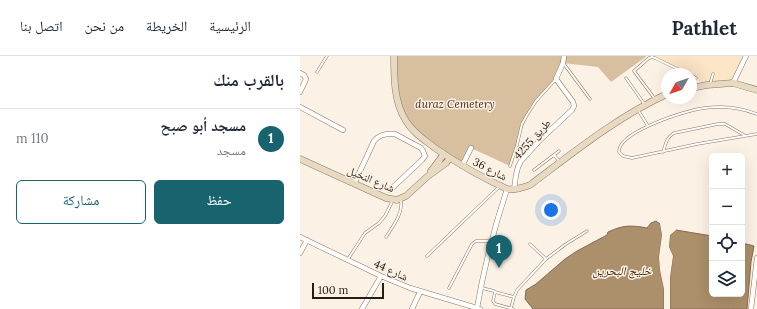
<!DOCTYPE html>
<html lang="ar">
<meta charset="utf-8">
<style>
:root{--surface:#fff;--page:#f6f6f7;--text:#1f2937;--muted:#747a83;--line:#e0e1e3;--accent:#17636e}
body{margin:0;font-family:Lora,"Noto Naskh Arabic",serif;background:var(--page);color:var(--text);direction:rtl}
.controls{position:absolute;right:12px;bottom:12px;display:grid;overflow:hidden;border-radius:6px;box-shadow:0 4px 16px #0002}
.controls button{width:36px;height:36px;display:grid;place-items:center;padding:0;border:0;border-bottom:1px solid var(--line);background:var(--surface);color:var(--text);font:20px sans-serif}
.compass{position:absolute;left:361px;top:12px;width:36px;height:36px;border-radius:50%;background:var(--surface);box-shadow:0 4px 16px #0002;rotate:230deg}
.scale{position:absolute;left:12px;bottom:10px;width:72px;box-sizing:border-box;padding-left:4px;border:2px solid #271e13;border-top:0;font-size:11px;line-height:14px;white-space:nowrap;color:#271e13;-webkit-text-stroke:3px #fbf1e5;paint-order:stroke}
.you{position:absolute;left:251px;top:154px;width:14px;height:14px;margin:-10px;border:3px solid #fff;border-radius:50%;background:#1a73e8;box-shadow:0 0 0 6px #1a73e833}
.badge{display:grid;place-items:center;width:26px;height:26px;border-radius:50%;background:var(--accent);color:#fff;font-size:13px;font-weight:700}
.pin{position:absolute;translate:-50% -33px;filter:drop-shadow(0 1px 2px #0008)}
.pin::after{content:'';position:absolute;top:21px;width:14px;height:12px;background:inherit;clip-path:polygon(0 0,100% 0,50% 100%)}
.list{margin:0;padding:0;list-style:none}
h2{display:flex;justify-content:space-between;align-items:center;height:52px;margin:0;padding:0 16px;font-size:17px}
h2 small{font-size:13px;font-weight:400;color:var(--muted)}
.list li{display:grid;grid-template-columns:26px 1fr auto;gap:12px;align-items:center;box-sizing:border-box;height:60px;padding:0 16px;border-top:1px solid var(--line)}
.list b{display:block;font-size:15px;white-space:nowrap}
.list p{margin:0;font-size:13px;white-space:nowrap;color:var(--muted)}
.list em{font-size:13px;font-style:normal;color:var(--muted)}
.actions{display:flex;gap:8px;padding:12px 16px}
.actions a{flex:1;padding:9px 0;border:1px solid var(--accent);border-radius:6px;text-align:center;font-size:14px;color:var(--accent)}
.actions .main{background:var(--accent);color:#fff}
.icon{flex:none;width:22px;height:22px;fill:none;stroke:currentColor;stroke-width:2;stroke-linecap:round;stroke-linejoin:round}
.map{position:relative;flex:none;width:457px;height:253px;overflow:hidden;direction:ltr}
header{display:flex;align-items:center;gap:24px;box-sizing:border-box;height:56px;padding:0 20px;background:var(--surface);border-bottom:1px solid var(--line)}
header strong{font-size:19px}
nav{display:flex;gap:22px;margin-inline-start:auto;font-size:14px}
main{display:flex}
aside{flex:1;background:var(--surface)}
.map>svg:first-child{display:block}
</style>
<header>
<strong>Pathlet</strong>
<nav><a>الرئيسية</a><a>الخريطة</a><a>من نحن</a><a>اتصل بنا</a></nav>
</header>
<main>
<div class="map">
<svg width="457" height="253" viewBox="0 0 457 253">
<rect width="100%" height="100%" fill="#fbf1e5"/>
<path fill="#fde5c7" d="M353,0H446L433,27L407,29L391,20V18H386L352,1Z"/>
<path fill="#d7bfa0" d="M96,0H347L311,26L298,11L263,7L256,23L243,38L227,59L210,110L171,92L162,110L150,102L106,65L97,40Z"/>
<path fill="#ac8f6b" stroke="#846d51" d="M356,165L360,168L362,179L359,201L360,214L364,233V253H233L225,243L226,234L236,228L265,203L277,195L307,179L308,176C323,169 331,169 347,172L351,167Z
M376,174L412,180V238H442V187L454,190L451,206L447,253H370V221L373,200L369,191L370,179Z"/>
<path fill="#fbf1e5" d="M360,168L363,169L364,178L361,201L362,213L366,233V253H364V233L360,214L359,201L362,179Z
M374,173L376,174L370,179L369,191L373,200L370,221V253H368V221L371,201L367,191L369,178Z"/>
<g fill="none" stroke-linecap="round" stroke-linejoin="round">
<g stroke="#8c765b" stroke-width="3">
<path id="lane" d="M264,8L290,43
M17,16L27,0
M391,19L396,22
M326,22L345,49
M410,28L413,18
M355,43L334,15L349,2L352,1L355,2L388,18
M338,54L348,70
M457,58C446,54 433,51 421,51C411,51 400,52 390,55C375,59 318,77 319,96L323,100L332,102L397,88L457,78
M363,96C366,87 366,82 374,77L418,68H425L444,79
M254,99L260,106
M210,110L217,89L222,68L227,59L236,45L255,24
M234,114L259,95
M86,181C93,170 103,158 101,145
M230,188L246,203
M127,200L199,131
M48,203L65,177L79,167L85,160L93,144
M149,232L172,188L176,185H191
M182,232L194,235L195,236L193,245L195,248L213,253
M195,236L214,241
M211,252L214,241L217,234L246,203L266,188L287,175"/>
</g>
<g stroke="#8c765b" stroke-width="5.5">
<path id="street" d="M0,17L4,19L6,23L0,36
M433,27L446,0
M0,51L43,74
M162,110L171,92
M54,128L74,85C80,78 87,77 95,78L121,92L123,95L125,100L122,104L90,134
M214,134L216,119L218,111L221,105L241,83L272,54L274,50L273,46L256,23L263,7L264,0
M0,181L81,220L110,232L180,253
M0,197L7,184
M177,252C184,212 194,172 207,133
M62,253L81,220
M112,253L120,236
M451,253L457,202"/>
</g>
<g stroke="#8c765b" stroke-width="7">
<path id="secondary" d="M94,0C94,21 94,47 106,65C113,77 125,84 135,92C158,108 181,121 207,133C216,134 222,132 230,129C274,96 317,61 367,38
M391,32L407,29L433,27L457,34
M0,103L86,142L97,144L106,140L128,120L146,107L150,102
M131,115L144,98"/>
</g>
<use href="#lane" stroke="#fff" stroke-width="2"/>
<use href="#street" stroke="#fff" stroke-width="4.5"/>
<use href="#secondary" stroke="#e8d9c2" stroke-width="6"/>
</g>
<g text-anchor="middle" stroke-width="3" stroke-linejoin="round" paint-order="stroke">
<g font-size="11" font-style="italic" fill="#442e10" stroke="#fbf1e5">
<text x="155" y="52">duraz Cemetery</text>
</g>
<g font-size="11" fill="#271e13" stroke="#fbf1e5">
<text transform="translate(232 83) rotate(-48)" y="4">طريق 4255</text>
<text transform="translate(190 113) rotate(27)" y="4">شارع 36</text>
<text transform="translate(71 123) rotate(23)" y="4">شارع النخيل</text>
<text transform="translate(91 214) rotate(24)" y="4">شارع 44</text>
</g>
<g font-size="12" font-style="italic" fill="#402b0c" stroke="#fbf1e5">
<text x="322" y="219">خليج البحرين</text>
</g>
</g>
</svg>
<div class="controls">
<button>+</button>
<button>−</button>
<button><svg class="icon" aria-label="locate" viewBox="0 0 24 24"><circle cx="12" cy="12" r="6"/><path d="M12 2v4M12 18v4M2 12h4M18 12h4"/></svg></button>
<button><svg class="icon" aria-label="layers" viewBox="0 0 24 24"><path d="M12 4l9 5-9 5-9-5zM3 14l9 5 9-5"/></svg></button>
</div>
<svg class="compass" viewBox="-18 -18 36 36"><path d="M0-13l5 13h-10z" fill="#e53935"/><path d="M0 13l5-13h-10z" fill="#747a83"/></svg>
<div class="scale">100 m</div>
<div class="you"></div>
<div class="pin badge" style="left:199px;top:212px">1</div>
</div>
<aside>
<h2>بالقرب منك<small></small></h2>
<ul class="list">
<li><span class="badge">1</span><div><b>مسجد أبو صبح</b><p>مسجد</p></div><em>110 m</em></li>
</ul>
<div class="actions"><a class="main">حفظ</a><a>مشاركة</a></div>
</aside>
</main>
